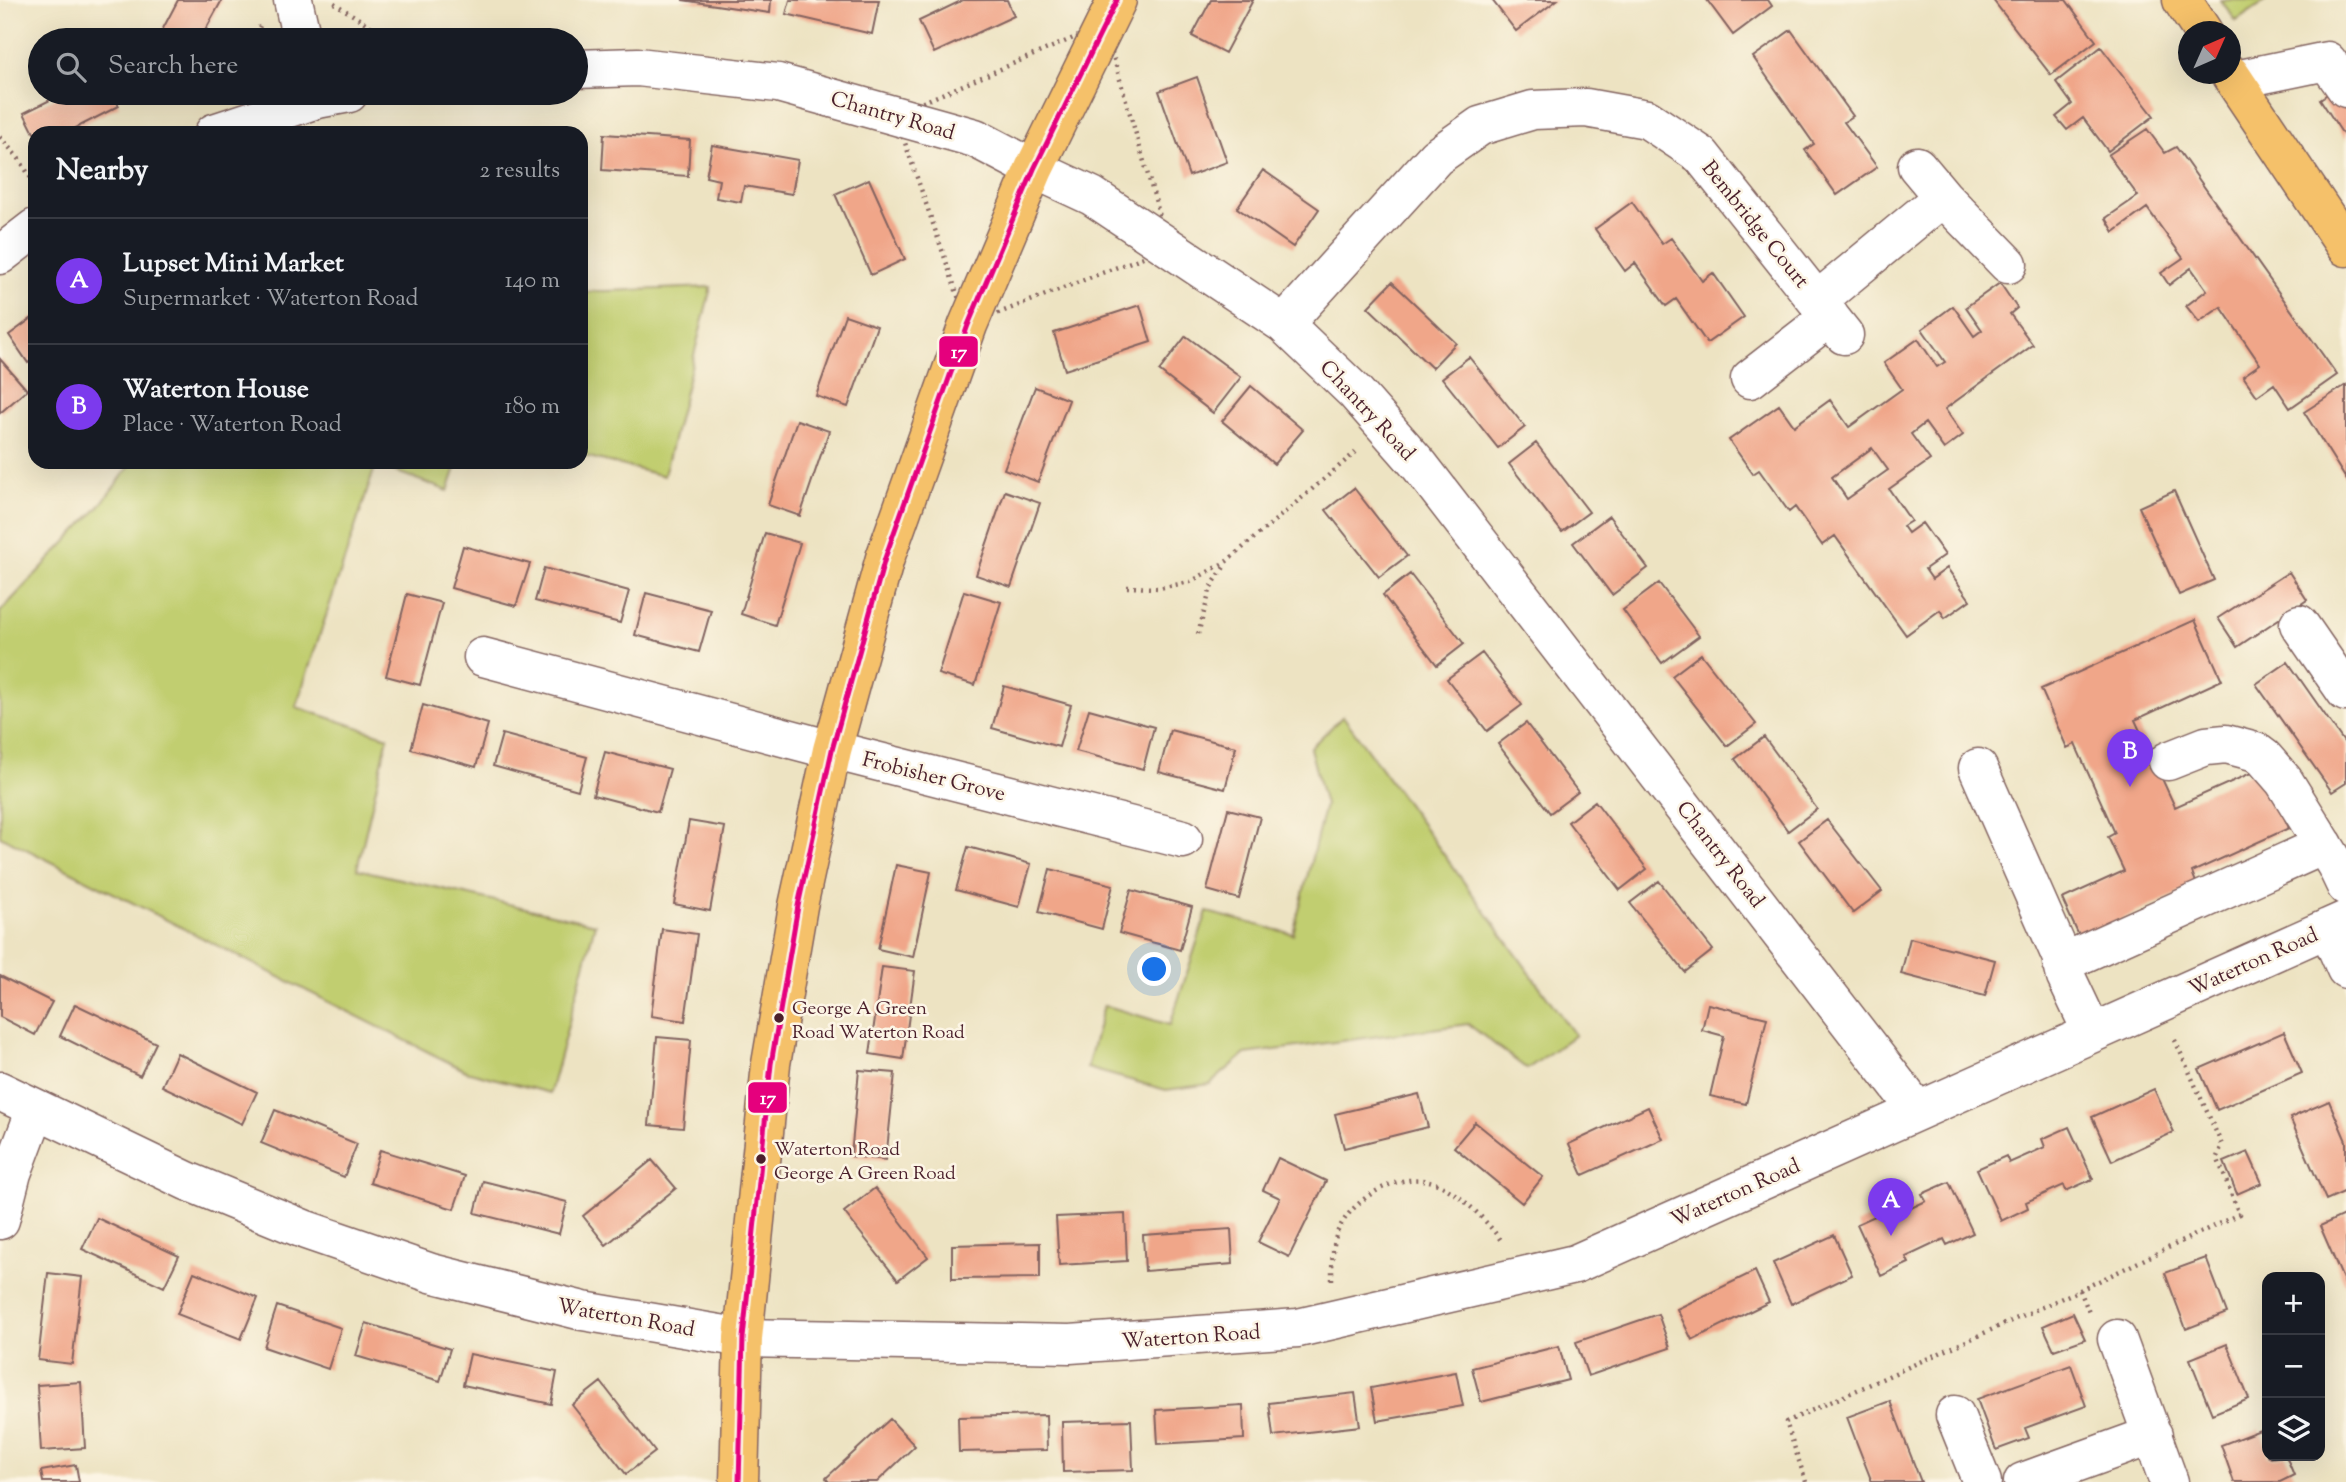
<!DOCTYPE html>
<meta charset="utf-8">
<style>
:root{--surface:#171b24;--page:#20242c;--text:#f1f3f6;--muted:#9ea1a6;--line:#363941;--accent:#7c3aed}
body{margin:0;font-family:"Sorts Mill Goudy",serif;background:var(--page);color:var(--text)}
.controls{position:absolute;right:21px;bottom:21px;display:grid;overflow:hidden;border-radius:14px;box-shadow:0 7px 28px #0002}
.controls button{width:63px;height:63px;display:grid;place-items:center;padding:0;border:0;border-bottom:2px solid var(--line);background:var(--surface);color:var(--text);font:35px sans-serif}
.compass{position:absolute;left:2178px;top:21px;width:63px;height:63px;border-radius:50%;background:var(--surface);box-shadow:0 7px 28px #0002;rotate:45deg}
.you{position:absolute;left:1155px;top:970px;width:24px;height:24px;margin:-18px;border:5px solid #fff;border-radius:50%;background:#1a73e8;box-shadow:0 0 0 10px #1a73e833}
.badge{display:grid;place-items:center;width:46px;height:46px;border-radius:50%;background:var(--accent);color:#fff;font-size:23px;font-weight:700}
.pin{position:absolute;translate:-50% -58px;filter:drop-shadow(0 2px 4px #0008)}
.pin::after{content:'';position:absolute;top:37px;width:24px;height:21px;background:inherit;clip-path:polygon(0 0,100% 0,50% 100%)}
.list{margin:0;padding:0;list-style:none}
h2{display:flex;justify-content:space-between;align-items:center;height:91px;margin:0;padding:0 28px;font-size:30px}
h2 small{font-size:23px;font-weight:400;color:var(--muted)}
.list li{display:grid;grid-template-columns:46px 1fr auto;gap:21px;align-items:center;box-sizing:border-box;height:126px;padding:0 28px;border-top:2px solid var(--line)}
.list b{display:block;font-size:26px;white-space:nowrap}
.list p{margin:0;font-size:23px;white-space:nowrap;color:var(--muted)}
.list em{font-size:23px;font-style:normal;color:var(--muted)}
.icon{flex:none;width:38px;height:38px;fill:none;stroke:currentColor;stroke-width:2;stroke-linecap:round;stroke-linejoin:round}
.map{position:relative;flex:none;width:2346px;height:1482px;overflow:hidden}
.search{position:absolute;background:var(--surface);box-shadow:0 7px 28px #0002;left:28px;top:28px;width:560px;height:77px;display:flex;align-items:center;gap:18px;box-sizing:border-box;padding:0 24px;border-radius:38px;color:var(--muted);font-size:26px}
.panel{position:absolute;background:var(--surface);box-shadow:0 7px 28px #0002;left:28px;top:126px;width:560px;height:343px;border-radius:21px}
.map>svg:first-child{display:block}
</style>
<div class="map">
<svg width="2346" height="1482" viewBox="0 0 2346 1482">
<rect width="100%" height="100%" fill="#fcf5e5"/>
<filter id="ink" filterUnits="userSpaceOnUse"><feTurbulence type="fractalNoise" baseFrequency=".0143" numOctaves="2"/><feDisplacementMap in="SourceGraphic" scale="14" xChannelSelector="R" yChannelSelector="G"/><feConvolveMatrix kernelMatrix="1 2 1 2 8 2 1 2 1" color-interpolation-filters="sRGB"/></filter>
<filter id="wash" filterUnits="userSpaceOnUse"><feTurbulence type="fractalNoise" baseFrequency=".00686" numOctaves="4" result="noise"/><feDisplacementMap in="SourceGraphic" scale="28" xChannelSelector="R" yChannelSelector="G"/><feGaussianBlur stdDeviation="1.57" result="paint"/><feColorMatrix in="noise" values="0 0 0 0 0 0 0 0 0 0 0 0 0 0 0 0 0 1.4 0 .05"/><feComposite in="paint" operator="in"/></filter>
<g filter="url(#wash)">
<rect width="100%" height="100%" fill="#ede3c2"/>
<path fill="#c1ce70" stroke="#86764e" stroke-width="2" d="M2221,0H2267L2236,21Z
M711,287L664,476L581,455V292Z
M133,462H458L448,491L376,464L296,707L388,737L357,869L595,924L550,1093L466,1071L0,836V612L97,509Z
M1343,716L1575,1035L1527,1069L1468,1024L1245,1054L1210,1084L1166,1090L1087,1068L1104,1005L1170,1025L1207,912L1293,934L1325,805L1310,748Z"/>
<g id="blocks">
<path fill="#f0a689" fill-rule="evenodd" d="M178,0H222L200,40H157Z
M682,0H771L770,13Z
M790,0H879L872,34L786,14Z
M963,0H1007L1014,16L934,53L919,21Z
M1211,0H1253L1225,53L1192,36Z
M1492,0H1557L1516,31Z
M1707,0H1768L1772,6L1733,35Z
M1993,0H2066L2096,41L2051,75Z
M1791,30L1853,116L1844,122L1877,167L1837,195L1805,150L1814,144L1753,57Z
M2101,47L2154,116L2108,151L2083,118L2067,130L2056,117L2072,104L2056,82Z
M1197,77L1227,162L1189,176L1159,91Z
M2346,82V139L2320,99Z
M64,93H112L119,106L66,133H34L24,113Z
M2147,129L2165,153L2176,147L2337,375L2290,408L2274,384L2257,396L2243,376L2260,364L2221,307L2199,322L2186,306L2207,290L2191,268L2169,285L2161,273L2183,258L2147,208L2114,232L2106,218L2138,196L2108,155Z
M604,134L690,140L688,176L602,170Z
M712,145L798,160L792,194L744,186L741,202L716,198L719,180L706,177Z
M1263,170L1319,209L1293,247L1237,208Z
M869,179L905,259L871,275L835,194Z
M1632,202L1662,244L1671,238L1702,281L1713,273L1744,317L1707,343L1676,299L1666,306L1635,263L1625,271L1595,229Z
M1392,282L1456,343L1432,368L1368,307Z
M2000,283L2017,308L2010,314L2033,345L1945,409L1963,435L1944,449L1925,423L1911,434L1930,460L1889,489L1911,521L1903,526L1908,533L1922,523L1945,555L1925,569L1932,579L1947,568L1970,600L1945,618L1940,610L1906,635L1835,536L1822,545L1795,507L1789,512L1759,470L1753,474L1729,440L1779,405L1794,426L1830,400L1849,427L1902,389L1884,363L1918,339L1937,367L1945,362L1922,329L1953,306L1974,336L1982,330L1966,307ZM1872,448L1888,470L1847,499L1832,477Z
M1140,305L1151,342L1065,370L1054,333Z
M845,315L877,326L848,407L816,396Z
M35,316V358L28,363L9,335Z
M1186,336L1241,377L1213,413L1159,371Z
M1469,357L1525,427L1498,448L1442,378Z
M0,359L27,390L0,413Z
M2346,385V479L2304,412Z
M1251,386L1303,430L1274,464L1222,421Z
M1035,387L1069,400L1038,482L1004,469Z
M797,420L829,431L800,516L768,505Z
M1536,443L1589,512L1562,532L1509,464Z
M1354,488L1407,556L1379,577L1326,510Z
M1005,491L1040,503L1011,587L976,575Z
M2174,491L2214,580L2179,595L2139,507Z
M1609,516L1648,568L1612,595L1573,543Z
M765,533L800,543L775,625L741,614Z
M463,546L530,564L516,606L451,588Z
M544,568L629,591L620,623L535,601Z
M2289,572L2307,600L2237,647L2218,618Z
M1410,574L1464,644L1437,665L1383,595Z
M1659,583L1699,636L1662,663L1623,610Z
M964,591L1001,602L975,685L938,674Z
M646,593L711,610L699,652L635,635Z
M407,594L442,603L420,685L386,676Z
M2195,620L2222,680L2135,720L2175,807L2262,768L2289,828L2192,872L2197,885L2080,938L2062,899L2124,871L2108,837L2115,833L2075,744L2067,748L2041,689Z
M1482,653L1522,705L1487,731L1447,679Z
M1701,654L1756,724L1727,746L1672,676Z
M2288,662L2346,745V783L2332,792L2256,684Z
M1004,686L1071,705L1059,747L992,728Z
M423,705L488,724L476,767L411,749Z
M1089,709L1154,727L1143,769L1076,751Z
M1526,723L1578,792L1550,813L1498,744Z
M1170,730L1236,747L1225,789L1159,772Z
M502,734L587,757L578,790L493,766Z
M1764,737L1817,809L1788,831L1735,759Z
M605,752L670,769L658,812L593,795Z
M1595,801L1647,869L1620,890L1568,822Z
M1228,809L1260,817L1239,899L1207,890Z
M1827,820L1882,891L1853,913L1799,841Z
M689,821L725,827L710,911L674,904Z
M968,847L1031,864L1019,907L956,890Z
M896,865L931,872L913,957L878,949Z
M1050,869L1113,885L1102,929L1039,912Z
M1659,881L1713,950L1685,972L1630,903Z
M1131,890L1192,907L1180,950L1119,933Z
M662,929L697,934L685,1021L651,1016Z
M1910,938L1995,960L1985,996L1901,974Z
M882,967L915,971L903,1059L870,1054Z
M0,976L52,1002L35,1035L0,1017Z
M75,1004L156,1043L140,1076L60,1036Z
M1708,1004L1767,1018L1746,1104L1710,1096L1724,1036L1702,1030Z
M2284,1032L2302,1073L2217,1110L2199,1069Z
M657,1037L691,1040L683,1128L649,1125Z
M177,1053L257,1092L242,1124L162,1086Z
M859,1070L895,1073L886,1160L851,1156Z
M2154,1089L2174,1132L2112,1161L2092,1117Z
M1419,1094L1428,1127L1344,1148L1335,1114Z
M2329,1101L2346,1141V1191L2326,1200L2290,1118Z
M1648,1107L1663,1139L1583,1175L1569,1144Z
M275,1110L357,1144L344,1177L261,1143Z
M1475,1122L1543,1177L1522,1203L1454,1147Z
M2069,1127L2093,1179L2066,1191L2064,1185L2026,1202L2028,1208L2001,1221L1977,1169L2006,1156L2009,1163L2045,1147L2042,1139Z
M380,1150L465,1176L454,1209L370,1183Z
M2248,1152L2262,1183L2237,1194L2224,1162Z
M1278,1158L1326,1181L1289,1257L1258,1242L1280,1198L1263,1190Z
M652,1160L676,1188L606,1245L583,1216Z
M483,1181L567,1202L559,1234L475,1213Z
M1949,1182L1973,1233L1947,1245L1944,1239L1906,1257L1909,1263L1881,1276L1857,1224L1886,1211L1890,1218L1926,1201L1922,1194Z
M875,1188L928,1257L898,1280L844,1212Z
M1125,1214L1127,1261L1059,1265L1056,1217Z
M2346,1214V1286L2320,1226Z
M97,1218L179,1256L164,1287L82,1249Z
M1231,1229L1233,1264L1145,1271L1143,1235Z
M1834,1235L1852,1275L1791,1304L1773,1263Z
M1040,1243V1278L952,1279V1245Z
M2206,1258L2227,1313L2186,1329L2165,1273Z
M1755,1271L1769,1302L1692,1340L1677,1309Z
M194,1272L258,1298L241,1339L177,1314Z
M48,1273L82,1277L72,1364L38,1360Z
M277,1306L341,1328L328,1369L264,1347Z
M2073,1313L2085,1339L2054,1350L2043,1326Z
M1658,1314L1670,1348L1588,1376L1576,1342Z
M366,1323L450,1349L440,1381L356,1356Z
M2227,1344L2249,1399L2212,1414L2190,1359Z
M1559,1346L1568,1380L1481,1402L1472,1368Z
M470,1354L557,1372L551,1404L463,1385Z
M2071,1365L2086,1406L2025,1428L2029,1438L1996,1450L1977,1399Z
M1456,1372L1463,1406L1377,1421L1371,1388Z
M81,1382L85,1448L41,1451L37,1385Z
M601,1382L655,1452L626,1474L572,1405Z
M1355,1393L1360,1426L1273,1436L1269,1403Z
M1890,1401L1899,1425L1921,1482H1872L1856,1441L1847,1417Z
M1243,1405L1244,1439L1158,1444L1156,1410Z
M1046,1415L1047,1450L959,1452L958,1417Z
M890,1419L915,1446L877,1482H829L826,1478Z
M1131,1420L1133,1470L1063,1472L1062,1422Z
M2260,1430L2267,1448V1456L2271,1458L2286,1456L2294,1475L2280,1482H2234L2221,1445Z
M76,1465L79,1482H43L41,1471Z"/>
</g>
</g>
<g filter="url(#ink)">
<use href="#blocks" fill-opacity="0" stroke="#836460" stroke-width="2"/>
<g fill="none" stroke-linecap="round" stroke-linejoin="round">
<g stroke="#836460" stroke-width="41">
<path id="minor" d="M293,0L302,40
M576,69L638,67L778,83L975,138L1034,169L1092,196L1284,324L1355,392L1420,466L1917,1110
M2235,80L2327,61L2346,88
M214,133L317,99L349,93
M1917,166L1943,197L2008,264
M0,255L35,228
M1817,301L1943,197
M1284,324L1436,157L1480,126L1533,110L1586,108L1647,119L1701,155L1844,335
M1750,379L1830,317
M2299,624L2346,692
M483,657L832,750L1183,839
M2168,761L2206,746L2226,744L2256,752L2264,758L2284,781L2336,865L2346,886
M1978,768L2061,956L2066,977L2092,1032
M2328,928L2346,969
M2062,963L2324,845
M0,1091L187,1181L306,1230L431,1273L583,1311L743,1338L1070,1344L1298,1328L1575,1264L2346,920
M0,1220L12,1173L36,1109
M2117,1339L2169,1482
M1955,1415L1982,1482
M2023,1482L2153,1435"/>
</g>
<g stroke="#836460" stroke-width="41">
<path id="major" d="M739,1482L743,1338L771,1064L798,906L832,750L885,558L968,325L1034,169L1117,0"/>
</g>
<g stroke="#836460" stroke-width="41">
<path id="highway" d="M2182,0L2203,32
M2230,74L2346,247"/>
</g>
<path stroke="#836460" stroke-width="4.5" stroke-dasharray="2 5" stroke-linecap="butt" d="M334,3L392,40
M1104,25L1169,247L968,325L895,114Z
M253,40L260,26
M0,137L20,160L35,185
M1127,587L1159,588L1190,582L1227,561L1356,452
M1198,634L1211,587L1226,564
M1332,1280C1332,1265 1332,1247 1337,1233C1350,1201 1393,1173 1429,1181C1454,1187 1487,1220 1502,1242
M2080,1290L2090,1315
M1806,1482L1786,1422L2080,1290L2239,1214L2217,1157L2222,1145L2174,1038"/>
<use href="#minor" stroke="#fff" stroke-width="38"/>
<use href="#major" stroke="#f5c16b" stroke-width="38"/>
<use href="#highway" stroke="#f5c16b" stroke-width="38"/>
<g stroke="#fcf5e5" stroke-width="10">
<path id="bus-1" d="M739,1482L743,1338L771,1064L798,906L832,750L885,558L968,325L1034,169L1117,0"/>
</g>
<use href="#bus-1" stroke="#e5007d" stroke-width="5"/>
</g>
</g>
<g fill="#4a1f2b" stroke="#fcf5e5" stroke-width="2.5">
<circle cx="779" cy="1018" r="6"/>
<circle cx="761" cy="1159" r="6"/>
</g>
<g text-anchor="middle" stroke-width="5" stroke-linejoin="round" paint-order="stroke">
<g font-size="19" fill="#4a1f2b" stroke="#fcf5e5" text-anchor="start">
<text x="792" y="1014">George A Green<tspan x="792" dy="24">Road Waterton Road</tspan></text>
<text x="774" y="1155">Waterton Road<tspan x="774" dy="24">George A Green Road</tspan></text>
</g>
<g font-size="21" fill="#4a1f2b" stroke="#fcf5e5">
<text transform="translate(893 115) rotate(16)" y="7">Chantry Road</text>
<text transform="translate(1756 224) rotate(51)" y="7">Bembridge Court</text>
<text transform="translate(1368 410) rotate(47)" y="7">Chantry Road</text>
<text transform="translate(934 776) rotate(14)" y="7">Frobisher Grove</text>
<text transform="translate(1721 854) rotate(52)" y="7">Chantry Road</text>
<text transform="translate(2253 961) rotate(-24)" y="7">Waterton Road</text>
<text transform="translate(1735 1192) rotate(-24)" y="7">Waterton Road</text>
<text transform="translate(626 1317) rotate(10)" y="7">Waterton Road</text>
<text transform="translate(1191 1336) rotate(-4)" y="7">Waterton Road</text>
</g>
</g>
<g stroke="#fcf5e5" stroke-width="2.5">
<rect x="938" y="335" width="41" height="33" rx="7" fill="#e5007d"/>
<rect x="747" y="1081" width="41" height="33" rx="7" fill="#e5007d"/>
</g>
<g font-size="19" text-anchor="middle" font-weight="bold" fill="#fff">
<text x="959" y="358">17</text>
<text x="768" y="1104">17</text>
</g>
</svg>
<div class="controls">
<button>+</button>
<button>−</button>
<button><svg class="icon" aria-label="layers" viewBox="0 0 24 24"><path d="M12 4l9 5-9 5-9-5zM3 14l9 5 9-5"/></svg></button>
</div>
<svg class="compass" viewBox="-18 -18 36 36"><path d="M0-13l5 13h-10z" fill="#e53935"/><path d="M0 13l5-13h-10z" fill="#9ea1a6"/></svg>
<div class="you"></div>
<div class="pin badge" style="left:1891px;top:1236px">A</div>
<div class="pin badge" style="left:2130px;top:787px">B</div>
<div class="search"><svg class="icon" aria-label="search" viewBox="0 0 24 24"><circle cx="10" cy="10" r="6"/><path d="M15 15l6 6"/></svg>Search here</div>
<section class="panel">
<h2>Nearby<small>2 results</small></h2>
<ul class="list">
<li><span class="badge">A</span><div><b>Lupset Mini Market</b><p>Supermarket · Waterton Road</p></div><em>140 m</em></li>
<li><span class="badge">B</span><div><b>Waterton House</b><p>Place · Waterton Road</p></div><em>180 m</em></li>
</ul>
</section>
</div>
